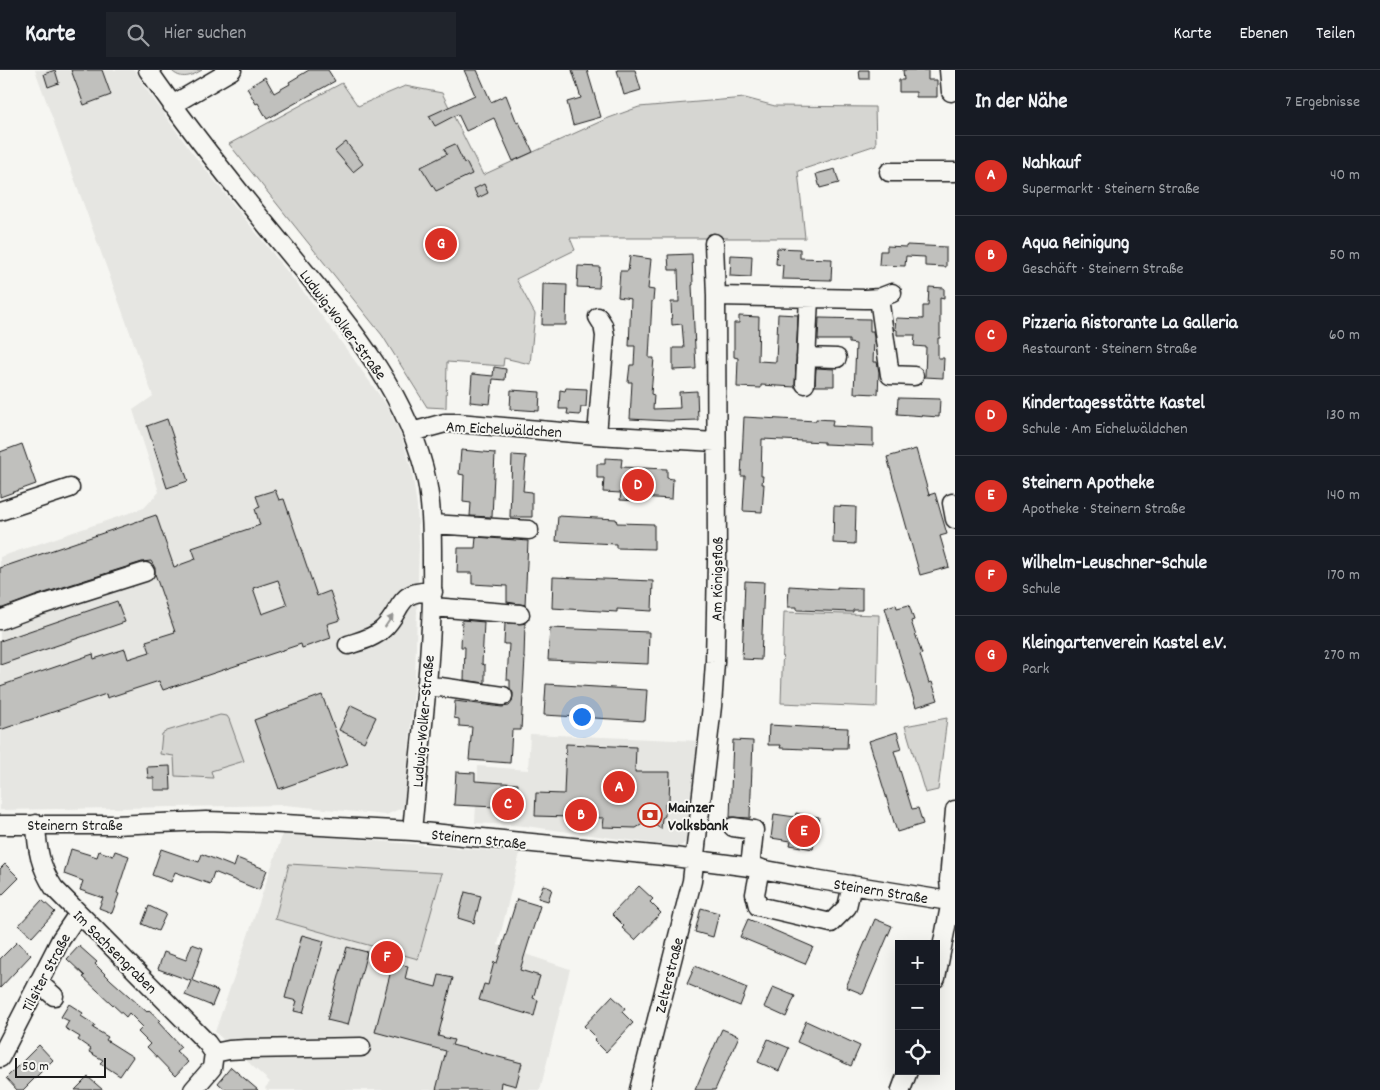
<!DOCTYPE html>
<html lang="de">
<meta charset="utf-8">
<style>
:root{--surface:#171b24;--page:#20242c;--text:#f1f3f6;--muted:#9ea1a6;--line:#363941;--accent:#d93025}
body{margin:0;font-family:Dekko,sans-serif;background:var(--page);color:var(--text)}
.controls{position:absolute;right:15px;bottom:15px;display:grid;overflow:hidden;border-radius:0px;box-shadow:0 5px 20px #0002}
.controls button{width:45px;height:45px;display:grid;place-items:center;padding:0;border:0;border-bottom:1px solid var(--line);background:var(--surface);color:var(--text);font:25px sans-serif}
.scale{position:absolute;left:15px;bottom:12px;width:91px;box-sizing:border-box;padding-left:5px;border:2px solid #1c1c1c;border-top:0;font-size:14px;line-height:18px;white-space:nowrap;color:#1c1c1c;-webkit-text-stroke:4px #f6f6f2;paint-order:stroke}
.you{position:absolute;left:581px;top:646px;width:18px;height:18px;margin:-12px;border:4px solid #fff;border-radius:50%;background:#1a73e8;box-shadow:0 0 0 8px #1a73e833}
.badge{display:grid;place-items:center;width:32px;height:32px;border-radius:50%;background:var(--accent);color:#fff;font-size:16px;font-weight:700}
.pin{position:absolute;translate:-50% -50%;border:2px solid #fff;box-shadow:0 1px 5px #0006}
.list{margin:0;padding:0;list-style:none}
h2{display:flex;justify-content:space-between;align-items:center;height:65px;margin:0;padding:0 20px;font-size:21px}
h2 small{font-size:16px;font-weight:400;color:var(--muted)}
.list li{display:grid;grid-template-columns:32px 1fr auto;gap:15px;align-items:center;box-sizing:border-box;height:80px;padding:0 20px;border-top:1px solid var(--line)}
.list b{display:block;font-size:19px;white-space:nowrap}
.list p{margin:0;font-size:16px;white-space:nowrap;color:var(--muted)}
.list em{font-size:16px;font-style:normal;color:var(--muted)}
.icon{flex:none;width:28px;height:28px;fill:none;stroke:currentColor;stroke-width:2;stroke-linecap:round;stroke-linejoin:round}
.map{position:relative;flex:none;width:955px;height:1020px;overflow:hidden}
header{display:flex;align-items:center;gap:30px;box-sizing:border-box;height:70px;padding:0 25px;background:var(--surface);border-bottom:1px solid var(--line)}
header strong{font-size:24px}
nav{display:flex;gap:28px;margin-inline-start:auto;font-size:18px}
.search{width:350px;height:45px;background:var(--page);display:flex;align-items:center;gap:12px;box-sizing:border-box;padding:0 18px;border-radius:0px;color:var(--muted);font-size:19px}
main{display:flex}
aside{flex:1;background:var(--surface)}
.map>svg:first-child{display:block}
</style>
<header>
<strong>Karte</strong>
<div class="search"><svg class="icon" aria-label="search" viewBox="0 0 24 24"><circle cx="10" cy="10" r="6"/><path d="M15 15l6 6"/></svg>Hier suchen</div>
<nav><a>Karte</a><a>Ebenen</a><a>Teilen</a></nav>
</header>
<main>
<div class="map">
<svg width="955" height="1020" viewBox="0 0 955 1020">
<rect width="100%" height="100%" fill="#f6f6f2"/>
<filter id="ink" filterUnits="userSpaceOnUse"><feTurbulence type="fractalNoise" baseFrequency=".02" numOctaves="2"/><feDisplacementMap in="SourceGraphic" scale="10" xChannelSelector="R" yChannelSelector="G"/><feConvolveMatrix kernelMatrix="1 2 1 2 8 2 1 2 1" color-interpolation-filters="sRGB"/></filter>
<g filter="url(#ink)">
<path fill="#e6e6e2" d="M35,0H135L144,16L190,80L310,230L355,291L387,336L402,368L412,401L417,437L419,475L415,608L404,737L386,745L285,735L0,740V487L144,438L159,422L133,340L153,326Z
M530,664L700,671L689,763L686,772L679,777L525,756L475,753L478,696L528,700Z
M283,763L520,783L498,875L570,899L540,1020H267L265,1018L270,1012L215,962Z"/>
<path fill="#d6d6d2" stroke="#797977" d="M171,0H202C192,6 181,11 171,0Z
M342,13L358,36L405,16L442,23L483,105L606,49L639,37L745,28L775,36L875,37L876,75L798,101L805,168H570L575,180L516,209L535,244L530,294L504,288L503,296L447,292L446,338L427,337L382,265L229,74Z
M784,542L879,545L877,637L781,633Z
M220,645L227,646L229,649L244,691L211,701L213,708L175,706L174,686L160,684L162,664L167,661Z
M947,648L938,720L925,723L905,656Z
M289,794L442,803L418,889L275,849Z"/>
<path fill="#c0c0bd" stroke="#1c1c1c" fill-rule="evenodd" d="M55,0L59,13L48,17L44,4Z
M71,0H102L111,25L84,35Z
M309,0H328L335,11L267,49L258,33L256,34L247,18L265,7L274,23L290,14L289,12Z
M464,0H477L491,32L506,25L517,53L519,52L533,82L513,91L494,48L466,61L458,44L435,56L429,46L475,25Z
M572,0H587L601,47L573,55L567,32L581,28Z
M617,0H635L641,20L624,25Z
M859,0H869V9H860Z
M903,0H928V10H937V27H916V22H899V10H904Z
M346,72L363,94L353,102L335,81Z
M455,74L464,93L466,92L472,104L436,121L421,97L447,84L444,79Z
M835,99L839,113L820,118L816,104Z
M484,114L488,123L478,128L474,119Z
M907,175L946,177V197L925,196V187L906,186L905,196L879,195L880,181H887V176L906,177Z
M777,178L800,179V188L832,189L831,210L782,209L783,195L776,194Z
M692,184L693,215H692L696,299L673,300V278H684L682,254L672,255L671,232H679L678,200H669L668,185Z
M731,185L752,186L751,207L730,206Z
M630,186L651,189L648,219L654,220L653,231H652L649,288H654L651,324L654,325L653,339L680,338L679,322L697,321L698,350L669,351L630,349L632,312H628L630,295H634L635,276H629L631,229L618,227L620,201H628Z
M578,196L600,197L599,218L577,217Z
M543,214L567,215L566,255H542Z
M929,217L944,218V229L940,228V268H938V288H944L943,308L925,307L926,277L914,276L915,265H897V260L895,259L896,248L923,249V236H928Z
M778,244L798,245L795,317L761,315V318L737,317L738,288L734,287V253H739V246L759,247L758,291L776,292Z
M819,248L870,249V261H873L874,268L873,292H877L879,302L878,324L854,323L856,274L849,273V270H818Z
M494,297L506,299L505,310L493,309L490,334L470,332L472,304L493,306Z
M816,298L834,299V316H815Z
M566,318L587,319L586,337H581L580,345L567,344L568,339H559L560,320L565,321Z
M511,320L540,322L539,341L510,339Z
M898,328L940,329L939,347L897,344Z
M744,347L816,351V349L833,350L832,356L873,358V376L824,374V372L762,369L761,406H763L762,414H764L762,442L743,441L745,406H741Z
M167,349L188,411L167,418L147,356Z
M22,374L36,414L0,427V382Z
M916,379L929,425L935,423L947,464L940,466L949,497L920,505L887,387Z
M461,380L495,383L492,447L470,446L471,433L463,432L464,405L459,404Z
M512,385L526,386L523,421L532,422V447H510Z
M605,388L622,389L621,397L667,399V408L673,409L672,429L638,427V431L620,430L621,423L603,422L604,408H597V394H605Z
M275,420L279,430L284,429L317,526L330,521L340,550L327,554L331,568L302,578L301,574L163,620L159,611L107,628L106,624L0,660V616L93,584L94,589L125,579L128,589L150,582L146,571L175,562L155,504V498L151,491L142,492L35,526L0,539V498L156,445L174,497L196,489L192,478L260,455L255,439L260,437L256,426ZM278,510L287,535L262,544L253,518Z
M834,436L856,437L855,474L833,473Z
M558,446L616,449L617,453L654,454V479L616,478V474L556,471Z
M476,467L528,471L525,535L507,532V516L472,514V503H457L458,478H475Z
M553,507L653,511L652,541L617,539V542L552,538Z
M745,511L764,512L761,590L742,589Z
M789,516L837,519V517L862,518V540H853V542L797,540V537H788Z
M117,531L125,552L0,595V571Z
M896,534L897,538L909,535L914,550L911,551L922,584L920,585L929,613L932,612L938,630L916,637L885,538Z
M462,550L484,552L482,594L485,595V613L464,610L465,577H461Z
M505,553H525L524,588H525L521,660H512L510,693L469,690L472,657L459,656V649L454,648L455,631L502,637L509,636L512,632L513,623L510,618V610H507L509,574H504Z
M550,558L649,562L648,594L548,590Z
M546,614L647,620L645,651L544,645Z
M322,625L348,695L279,719L254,650Z
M351,635L376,647L364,672L339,660Z
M769,655L822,658V657L848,658L847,678H833V680L780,678L781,675H768Z
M897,662L902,679L894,681L912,739L918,738L923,754L897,762L869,671Z
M733,670L753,671L750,748L730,747Z
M566,674L636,677L635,702H670L669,731L665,734V746L662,748L661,759L652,753L648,755L646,752L636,758L603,757L604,748L535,746L536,723L564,724Z
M170,696L171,720H154V708H148L147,697Z
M456,702L475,703V711L518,714L516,738L454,735Z
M796,743L819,747L813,779L790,775L791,771L771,768L774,744L795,747Z
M71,779L97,787L99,781L113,786L115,781L129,786L117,823L119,824L112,843L99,838L103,828L80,820L83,811L64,804Z
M161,779L199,792L202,784L234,797L237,788L267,800L259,820L214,802L210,814L175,802L171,812L152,805Z
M5,794L19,808L0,827V799Z
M543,815L552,819L548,831L538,828Z
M639,816L653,829L650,832L661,843L635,870L622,858L624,856L612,844Z
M465,822L481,826L474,853L458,848Z
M517,829L540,836L520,900L540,906L533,928L538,930L534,946L479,930L484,914L488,915L494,892L497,893Z
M42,830L55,842L32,867L19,855Z
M149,836L166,844L158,861L142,854Z
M701,838L719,843L713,867L695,862Z
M748,849L813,877L805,894L740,867Z
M875,849L892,856L863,924L846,917Z
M302,865L324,871L303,943L294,941L297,931L285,928Z
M17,872L31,885L0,918V889Z
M192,874L203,878L192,910L218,921L212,936L185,925L191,911L158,899L164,882L186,890Z
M79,876L97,892L95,894L111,910L147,942L149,940L160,950L158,952L181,977L176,981L188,992L175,1006L147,977L150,974L138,962L143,957L129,943L126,947L83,907L85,906L67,889Z
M347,877L367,882L348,955L327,950Z
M393,893L408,896L405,909L436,917L439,905L453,908L438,966L454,970L452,975L522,993L516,1016L501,1012L500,1020H436L446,981L375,962Z
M695,896L747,918L740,936L687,914Z
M773,917L795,926L786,947L764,937Z
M612,926L625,938L622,942L633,953L606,982L594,970L596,968L584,956Z
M69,934L83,943L81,946L95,955L93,958L108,967L106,970L133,987L120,1006L100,993L103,990L89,982L91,979L78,970L80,967L65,958L69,951L61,947Z
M806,951L860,976L851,996L797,972Z
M722,959L739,966L715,1020H695Z
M768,969L789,978L779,1001L758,992Z
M39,975L53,990L23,1020H17L6,1008Z
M231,997L258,1020H226L218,1013Z
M88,1007L103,1020H75Z"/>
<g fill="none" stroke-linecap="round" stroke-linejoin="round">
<g stroke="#1c1c1c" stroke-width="21">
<path id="minor" d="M148,0C189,60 235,117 281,173C340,245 408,318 427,412C432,438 432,466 432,493C434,582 420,672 412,761
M949,0L951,22
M172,35L232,0
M889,102H955
M714,173L716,226
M879,228L890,305L914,306
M806,287L837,288
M805,314L809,227
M412,362L445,353H458L597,365L715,372
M597,365L605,266L603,255L598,247
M952,433L955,449
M0,441L70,418
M432,454L529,460
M433,537L520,544
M0,550L38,536L145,502
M348,575C360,571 374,568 383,559C404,539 396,520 433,522
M426,615L503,626
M36,754C37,779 40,797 54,818L207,973L214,983L212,998L193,1020
M0,755H114L206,751L266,753L412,761L674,787L750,797L814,809L955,832
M733,757L754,760L750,797
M760,798L755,824L758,836L831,853L847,837L852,815
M936,908L951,831L949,810L955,740
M39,913L54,926
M214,983L229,980L247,979L361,977
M0,988L61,869L78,844
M639,1020L692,811L712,636L715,592L717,492L716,226L865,229L879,228L892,223
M901,1020L908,1001"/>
</g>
<use href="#minor" stroke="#f6f6f2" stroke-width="18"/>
</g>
<defs><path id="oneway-solid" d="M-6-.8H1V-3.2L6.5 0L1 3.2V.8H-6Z" transform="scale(1.25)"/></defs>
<use fill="#949492" href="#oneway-solid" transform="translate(389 551) rotate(-56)"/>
</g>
<defs>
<g id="bank-ring" transform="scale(1.25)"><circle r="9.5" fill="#f6f6f2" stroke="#c8321e" stroke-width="1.5"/><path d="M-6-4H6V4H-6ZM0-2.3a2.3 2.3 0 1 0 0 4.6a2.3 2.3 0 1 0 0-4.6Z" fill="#c8321e"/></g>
</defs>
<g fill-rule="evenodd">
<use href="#bank-ring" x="650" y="745"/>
</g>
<g text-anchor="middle" stroke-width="4" stroke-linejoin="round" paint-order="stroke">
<g font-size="16" fill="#1c1c1c" stroke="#f6f6f2">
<text transform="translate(344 254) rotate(53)" y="6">Ludwig-Wolker-Straße</text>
<text transform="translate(504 358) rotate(3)" y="6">Am Eichelwäldchen</text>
<text transform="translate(716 509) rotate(-89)" y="6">Am Königsfloß</text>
<text transform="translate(422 651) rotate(-85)" y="6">Ludwig-Wolker-Straße</text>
<text x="75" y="760">Steinern Straße</text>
<text transform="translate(479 768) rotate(6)" y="6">Steinern Straße</text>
<text transform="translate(881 820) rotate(9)" y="6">Steinern Straße</text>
<text transform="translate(116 881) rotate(45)" y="6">Im Sachsengraben</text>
<text transform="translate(45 902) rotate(-62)" y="6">Tilsiter Straße</text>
<text transform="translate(668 905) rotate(-76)" y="6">Zelterstraße</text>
</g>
<g font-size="16" font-weight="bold" fill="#1c1c1c" stroke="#f6f6f2" text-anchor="start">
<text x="668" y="742">Mainzer<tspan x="668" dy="18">Volksbank</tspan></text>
</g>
</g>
</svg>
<div class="controls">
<button>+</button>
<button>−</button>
<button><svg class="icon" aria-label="locate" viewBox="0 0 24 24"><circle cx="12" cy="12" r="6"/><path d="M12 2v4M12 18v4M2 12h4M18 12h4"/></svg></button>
</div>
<div class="scale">50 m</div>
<div class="you"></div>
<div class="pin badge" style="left:619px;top:717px">A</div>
<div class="pin badge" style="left:581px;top:745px">B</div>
<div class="pin badge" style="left:508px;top:734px">C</div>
<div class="pin badge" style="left:638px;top:415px">D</div>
<div class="pin badge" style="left:804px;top:761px">E</div>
<div class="pin badge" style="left:387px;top:887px">F</div>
<div class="pin badge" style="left:441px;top:174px">G</div>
</div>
<aside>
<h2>In der Nähe<small>7 Ergebnisse</small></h2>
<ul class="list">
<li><span class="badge">A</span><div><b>Nahkauf</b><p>Supermarkt · Steinern Straße</p></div><em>40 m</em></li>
<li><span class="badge">B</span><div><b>Aqua Reinigung</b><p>Geschäft · Steinern Straße</p></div><em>50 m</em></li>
<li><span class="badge">C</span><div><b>Pizzeria Ristorante La Galleria</b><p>Restaurant · Steinern Straße</p></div><em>60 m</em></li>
<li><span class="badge">D</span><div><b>Kindertagesstätte Kastel</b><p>Schule · Am Eichelwäldchen</p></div><em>130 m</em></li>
<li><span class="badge">E</span><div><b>Steinern Apotheke</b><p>Apotheke · Steinern Straße</p></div><em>140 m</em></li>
<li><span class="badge">F</span><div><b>Wilhelm-Leuschner-Schule</b><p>Schule</p></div><em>170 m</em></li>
<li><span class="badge">G</span><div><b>Kleingartenverein Kastel e.V.</b><p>Park</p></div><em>270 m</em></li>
</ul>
</aside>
</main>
